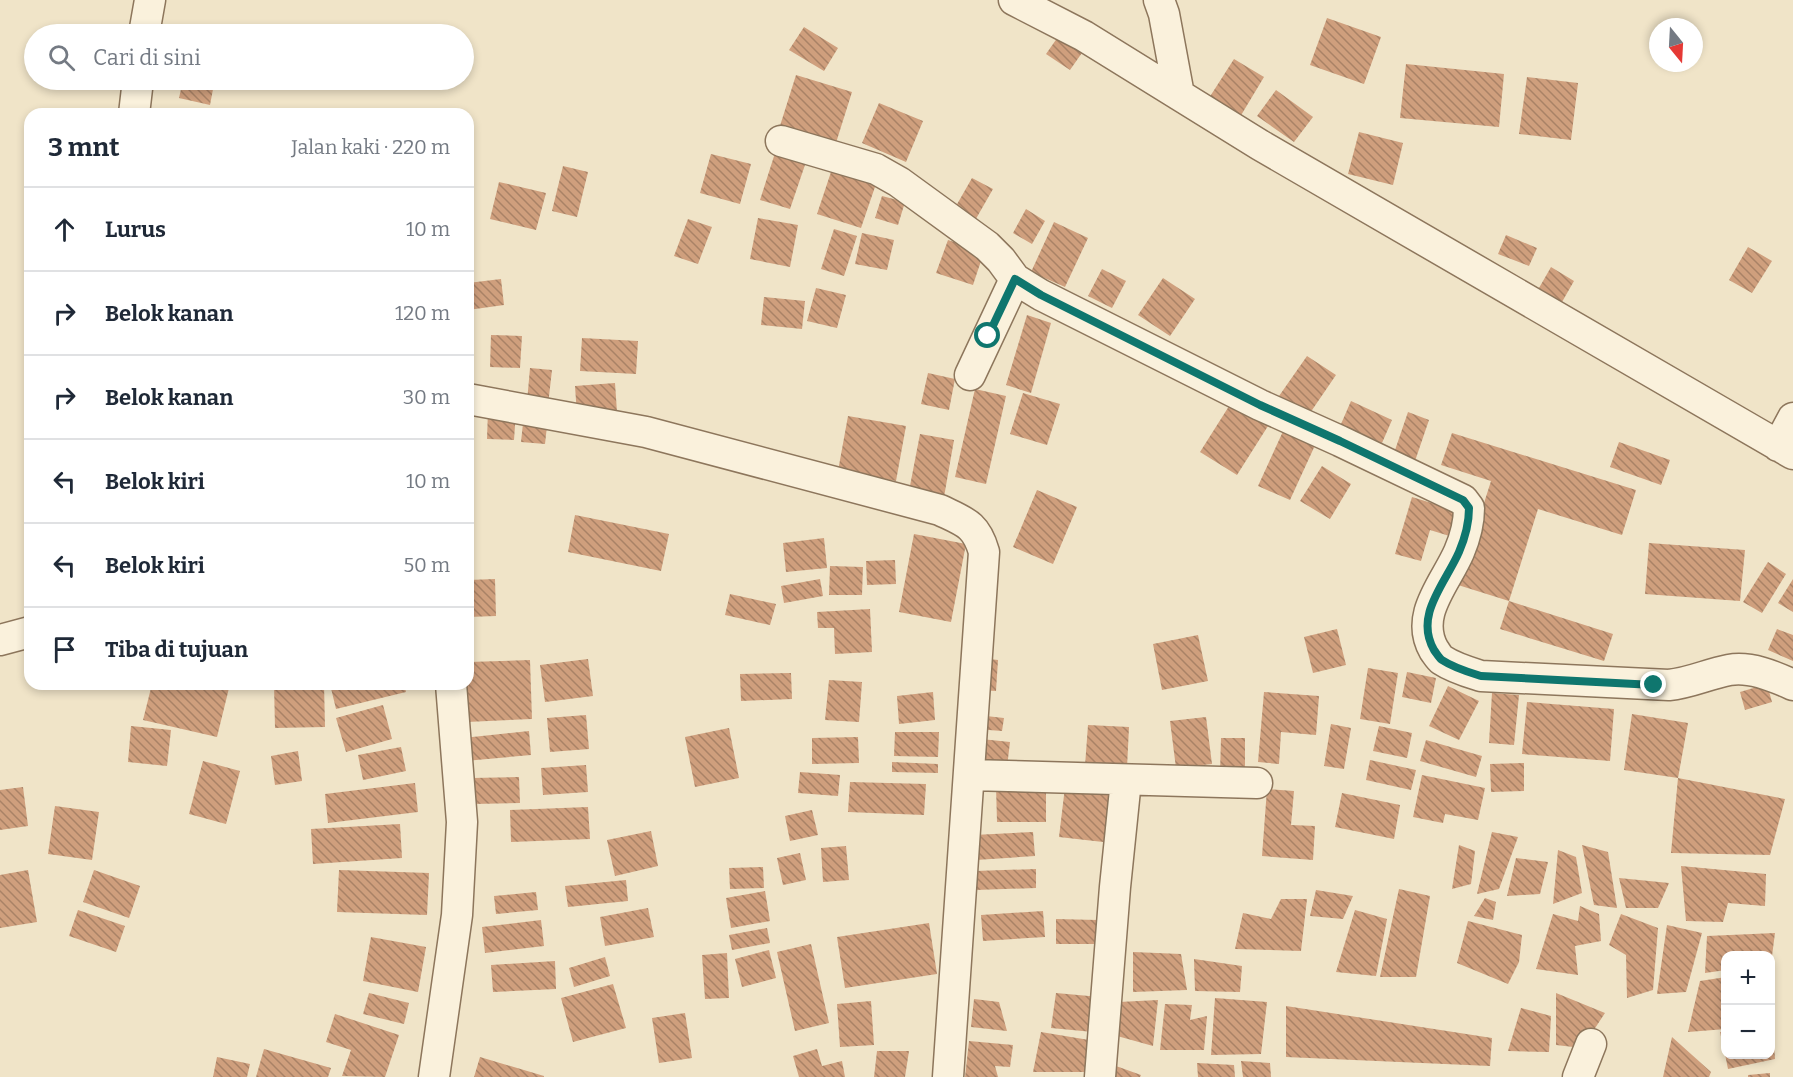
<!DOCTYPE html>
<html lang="id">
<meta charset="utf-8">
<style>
:root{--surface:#fff;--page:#f2f2f3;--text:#1f2937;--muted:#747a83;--line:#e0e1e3}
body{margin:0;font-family:Bitter,serif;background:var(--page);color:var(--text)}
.controls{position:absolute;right:18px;bottom:18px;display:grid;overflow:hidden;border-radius:12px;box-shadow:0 3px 9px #0003}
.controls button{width:54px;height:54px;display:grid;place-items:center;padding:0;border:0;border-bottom:2px solid var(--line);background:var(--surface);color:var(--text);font:30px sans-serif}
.compass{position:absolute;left:1649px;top:18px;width:54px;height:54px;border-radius:50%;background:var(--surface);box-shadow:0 3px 9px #0003;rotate:162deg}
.stop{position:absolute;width:18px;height:18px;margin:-14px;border:4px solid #0f766e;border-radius:50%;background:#fff}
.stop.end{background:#0f766e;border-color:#fff;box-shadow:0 2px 6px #0008}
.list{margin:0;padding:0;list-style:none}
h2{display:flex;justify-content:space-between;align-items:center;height:78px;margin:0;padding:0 24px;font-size:26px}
h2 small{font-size:20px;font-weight:400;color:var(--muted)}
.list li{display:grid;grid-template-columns:39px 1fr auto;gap:18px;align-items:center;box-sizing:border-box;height:84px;padding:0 24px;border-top:2px solid var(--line)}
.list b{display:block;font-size:22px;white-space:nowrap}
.list em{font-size:20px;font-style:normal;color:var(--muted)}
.icon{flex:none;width:33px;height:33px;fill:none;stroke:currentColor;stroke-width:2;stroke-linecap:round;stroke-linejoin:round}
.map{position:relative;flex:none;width:1793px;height:1077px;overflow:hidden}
.search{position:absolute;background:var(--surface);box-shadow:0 3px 9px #0003;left:24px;top:24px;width:450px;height:66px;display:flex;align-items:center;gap:15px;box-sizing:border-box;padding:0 21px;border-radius:33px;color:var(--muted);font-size:22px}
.panel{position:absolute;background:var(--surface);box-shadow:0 3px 9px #0003;left:24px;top:108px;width:450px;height:582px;border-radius:18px}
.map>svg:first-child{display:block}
</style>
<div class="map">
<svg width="1793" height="1077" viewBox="0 0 1793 1077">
<defs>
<pattern id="building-back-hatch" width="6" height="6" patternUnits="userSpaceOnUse" patternTransform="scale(1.5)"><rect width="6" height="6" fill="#cf9f7d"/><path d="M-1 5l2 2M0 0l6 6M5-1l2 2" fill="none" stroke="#a98266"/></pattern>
</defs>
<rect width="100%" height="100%" fill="#f0e4c8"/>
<path fill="url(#building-back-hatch)" d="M1327,18L1381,37L1364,84L1310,65Z
M804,27L838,48L824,71L789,50Z
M1060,34L1084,50L1070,70L1046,54Z
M1234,59L1264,77L1240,117L1209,98Z
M1406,64L1504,74L1499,127L1400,118Z
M796,75L852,92L835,146L779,129Z
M1527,77L1578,83L1571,140L1519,134Z
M183,80H195L214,84L210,105L179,98Z
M1276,90L1313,117L1294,142L1257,116Z
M879,103L923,121L906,162L862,143Z
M1359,132L1403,143L1393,185L1348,174Z
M775,153L806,162L790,209L760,200Z
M711,154L751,164L740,204L700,193Z
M563,166L588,172L577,217L552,211Z
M833,166L877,181L861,228L817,214Z
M972,178L993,189L973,224L952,213Z
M499,182L546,193L536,230L490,219Z
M882,196L905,202L898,225L875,218Z
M1026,209L1045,221L1032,244L1013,233Z
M758,218L798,225L790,267L750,259Z
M688,219L712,227L698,264L674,256Z
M1054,222L1088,238L1065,287L1031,272Z
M468,223H470L472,259H468Z
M834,229L857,236L844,276L821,269Z
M862,233L894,240L887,270L855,264Z
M1506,235L1537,248L1529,266L1498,254Z
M948,240L984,252L973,285L936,273Z
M1748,247L1772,261L1752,293L1729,280Z
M1551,267L1574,281L1562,302L1539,288Z
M1102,269L1126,281L1112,308L1088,296Z
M1163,278L1195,299L1170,336L1138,315Z
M501,279L504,305L468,310V283Z
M816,288L846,295L837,328L807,321Z
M764,297L805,301L802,329L761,325Z
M1027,315L1051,323L1031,393L1006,385Z
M491,335L522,336L520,368L490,367Z
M582,338L638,341L636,374L580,371Z
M1307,356L1336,375L1308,416L1279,396Z
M530,368L552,370L548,405L527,402Z
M928,373L955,379L949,410L921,404Z
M615,383L617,412L577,415L575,386Z
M975,389L1006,396L986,484L955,477Z
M1023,393L1060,404L1047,445L1010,434Z
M1351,401L1392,420L1382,443L1341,424Z
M1231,403L1268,426L1237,475L1200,452Z
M488,410L516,411L514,440L487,439Z
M1408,412L1429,420L1415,461L1394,453Z
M524,414L548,417L545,444L521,442Z
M848,416L906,426L896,481L838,471Z
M1285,427L1317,441L1290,500L1258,486Z
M1452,433L1636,490L1622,535L1538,509L1509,601L1458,585L1491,481L1441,465Z
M920,434L954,440L944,497L909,491Z
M1619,442L1670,460L1661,485L1610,467Z
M1322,466L1351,484L1330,519L1300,501Z
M1037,490L1077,507L1053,564L1013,547Z
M1412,497L1464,513L1456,538L1430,530L1421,561L1395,554Z
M575,515L669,534L661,571L568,552Z
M914,534L966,544L951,622L899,612Z
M824,538L827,568L786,572L783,543Z
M1649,543L1745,550L1740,601L1645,594Z
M895,560L896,584L867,585L866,561Z
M1768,562L1786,574L1762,613L1743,602Z
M830,566L863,567L862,595H829Z
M495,579L496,616L468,617V580Z
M820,579L823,596L784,603L781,586Z
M1793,579V612L1778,603Z
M730,594L776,604L770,625L725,615Z
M1509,601L1613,634L1604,661L1500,629Z
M870,609L872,652L835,654L834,628H818L817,612Z
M1337,629L1346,665L1313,673L1304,637Z
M1777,629L1793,635V661L1768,650Z
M1198,635L1208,681L1162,690L1153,644Z
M982,658L998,660L996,691L979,690Z
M588,659L593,696L545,702L540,665Z
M530,660L532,719L467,722L466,684H468V662Z
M1368,668L1398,673L1390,724L1360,719Z
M1407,672L1436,678L1431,703L1402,697Z
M791,673L792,699L741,701L740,674Z
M829,680L862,682L859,722L825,720Z
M152,684H230L217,737L143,720Z
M274,684H324L325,727L275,728Z
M330,684H404L406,692L336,709Z
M1767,684L1772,702L1745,710L1740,692Z
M1448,686L1479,701L1459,740L1429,726Z
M933,692L935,720L899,724L897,696Z
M1264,692L1319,696L1316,735L1281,732L1279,764L1258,762Z
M1492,693L1519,695L1514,745L1489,743Z
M1527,702L1614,709L1610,761L1522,754Z
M383,705L392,739L346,752L336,718Z
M1632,714L1688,723L1678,778L1624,770Z
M586,715L589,749L550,752L547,718Z
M977,715L1004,718L1002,731L976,729Z
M1206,717L1212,764L1176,768L1170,721Z
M1331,724L1351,728L1344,769L1324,766Z
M1088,725L1129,727L1127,768L1085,766Z
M131,726L171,730L167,766L128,762Z
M1379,726L1412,733L1407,758L1373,751Z
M729,728L739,778L695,787L685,737Z
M529,731L531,755L465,761L463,738Z
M895,732H939L938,757L894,756Z
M858,737L859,763L812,764V738Z
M1221,738H1245V773H1220Z
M981,739L1010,742L1007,767L978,763Z
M1426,740L1482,756L1476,777L1420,761Z
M401,747L406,771L363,780L358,755Z
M298,751L302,781L275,785L271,756Z
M1370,760L1416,770L1411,790L1366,780Z
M203,761L240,771L226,824L189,814Z
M892,762L938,764V773L892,772Z
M1524,763V791L1491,792L1490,764Z
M586,765L588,792L543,795L541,768Z
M800,772L840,775L838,796L798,793Z
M1422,775L1485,788L1478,820L1445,814L1443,823L1413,817Z
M519,777L520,803L473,804L472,778Z
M1678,778L1785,799L1770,855L1671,853Z
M850,782L926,784L924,815L848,812Z
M415,783L418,812L328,823L325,794Z
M996,786L1046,787V822H997Z
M23,787L28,826L0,830V790Z
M1065,787L1118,794L1112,843L1059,837Z
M1267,789L1294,791L1291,825L1315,826L1313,860L1262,856Z
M1342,793L1400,805L1394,839L1335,827Z
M55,806L99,812L92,860L48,854Z
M588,807L590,839L511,842L510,810Z
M812,810L818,835L790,841L785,816Z
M400,824L402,858L313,864L311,829Z
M651,831L658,866L615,876L607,840Z
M1033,832L1035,856L976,860L974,835Z
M1492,832L1518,837L1499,889L1477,894Z
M1459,845L1475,851L1471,884L1452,889Z
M1582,845L1608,852L1617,908L1594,905Z
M846,846L849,880L823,882L821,848Z
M1558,850L1576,857L1582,893L1553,904Z
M800,853L806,880L783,885L777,858Z
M1516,858L1548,862L1540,894L1507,896Z
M1681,866L1766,874L1765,906L1728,903L1723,922L1686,921Z
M763,867L764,888L730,889L729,868Z
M1036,869V888L976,890L975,871Z
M28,870L37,922L0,928V875Z
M94,870L140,886L129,918L83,902Z
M339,870L429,873L427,915L337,912Z
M1619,878L1669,883L1658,908H1626Z
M626,880L628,901L568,907L565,886Z
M1399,889L1430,896L1416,977H1380Z
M1316,890L1353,896L1343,919L1310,916Z
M765,891L770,921L731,928L726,898Z
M536,892L538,910L496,914L494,896Z
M1485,898L1496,902L1493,920L1474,916Z
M1281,899H1307L1301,951L1235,949L1243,913L1271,919Z
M1580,906L1599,914L1601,941L1575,946L1578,975L1536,969L1553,914L1578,921Z
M648,908L654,937L605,946L600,917Z
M78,910L125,926L116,952L69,936Z
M1355,910L1387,919L1376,976L1336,972Z
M1043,911L1045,937L983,941L981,915Z
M1621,914L1658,928L1653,990L1627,998L1626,955L1609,945Z
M1056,919L1098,920L1097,944H1056Z
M541,920L544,946L485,953L482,927Z
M1468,921L1522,935L1519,962L1508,984L1457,963Z
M929,923L937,974L845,988L837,937Z
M1667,925L1702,933L1686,992L1657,994Z
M767,928L770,943L732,950L729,935Z
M1775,933L1772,956H1726V970L1705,973L1707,936Z
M371,937L426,947L418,992L363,981Z
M811,944L829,1023L795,1031L777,952Z
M769,950L776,978L742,987L735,959Z
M1133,952L1181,954L1187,990L1133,992Z
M727,953L729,998L705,999L702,955Z
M605,957L610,976L574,987L569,968Z
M1194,959L1242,966L1240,992L1195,991Z
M555,961L556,989L493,992L491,965Z
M1726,977V1029L1688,1032L1700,981Z
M613,984L626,1028L573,1042L561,998Z
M369,993L409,1003L404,1024L363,1014Z
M1056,993L1100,997L1093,1032L1051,1028Z
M1556,993L1605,1013L1582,1048L1556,1045Z
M1215,998L1267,1002L1261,1054L1211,1055Z
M974,999L999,1002L1007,1031L971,1027Z
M1158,1000L1153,1046L1110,1034L1119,1002Z
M871,1001L874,1045L840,1047L837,1004Z
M1165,1004L1192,1005L1190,1020L1207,1016L1204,1050H1160Z
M1286,1006L1492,1038L1490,1066L1286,1057Z
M1521,1008L1551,1016L1549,1052L1508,1051Z
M685,1013L692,1058L659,1063L652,1018Z
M335,1014L399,1035L385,1077L342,1076L351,1050L326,1042Z
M1770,1029H1773L1775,1059L1728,1069L1725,1054H1770Z
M1041,1032L1095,1041L1093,1072H1033Z
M1720,1032H1726V1054H1725Z
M1672,1037L1711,1072L1709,1077H1663Z
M969,1041L1013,1045L1010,1067L995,1066L998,1077H965Z
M264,1049L331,1068L328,1077H256Z
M817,1049L822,1066L842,1061L845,1077H799L793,1056Z
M877,1051H909L905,1077H874Z
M217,1057L250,1064L247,1077H213Z
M480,1057L544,1076V1077H474Z
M1241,1061L1270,1063L1271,1077H1243Z
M1197,1063L1234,1065L1235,1077H1198Z
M1116,1066L1141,1075L1140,1077H1112Z
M1770,1073V1077H1748V1075Z"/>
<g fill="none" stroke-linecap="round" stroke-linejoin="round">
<g stroke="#8d765c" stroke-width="33">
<path id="street" d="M1014,0L1084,36L1260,145L1793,454
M1159,0L1164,14L1179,95
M144,34L150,0
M134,114L138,80
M781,141L876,169L899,182L987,246L1001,260L1015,279L1041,295L1260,405L1340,441L1463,500L1469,508C1469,523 1465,538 1459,552C1445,584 1414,615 1434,650C1437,654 1439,658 1442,660C1454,668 1468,672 1481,676L1669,685C1690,683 1708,674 1729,670C1750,666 1774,676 1793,685
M970,375L1015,279
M468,399L646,432L940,510C965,522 976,524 984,552L948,1077
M1778,446L1793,418
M0,640L30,632
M969,775L1257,783
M434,1077L457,915L462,822L451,684
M1100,1077L1115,887L1126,780
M1578,1077L1591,1044"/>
</g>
<use href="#street" stroke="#faf1dc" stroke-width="30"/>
</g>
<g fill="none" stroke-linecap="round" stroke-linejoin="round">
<path stroke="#0f766e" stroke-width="8" d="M988,336L1015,279L1041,295L1260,405L1340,441L1463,500L1469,508C1469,523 1465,538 1459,552C1445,584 1414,615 1434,650C1437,654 1439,658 1442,660C1454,668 1468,672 1481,676L1654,685"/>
</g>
</svg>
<div class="controls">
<button>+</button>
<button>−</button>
</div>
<svg class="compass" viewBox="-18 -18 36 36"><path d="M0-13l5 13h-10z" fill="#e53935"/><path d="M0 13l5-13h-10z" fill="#747a83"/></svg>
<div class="stop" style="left:988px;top:336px"></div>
<div class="stop end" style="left:1654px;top:685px"></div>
<div class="search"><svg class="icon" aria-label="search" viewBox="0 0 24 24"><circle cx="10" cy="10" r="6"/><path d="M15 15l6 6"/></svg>Cari di sini</div>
<section class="panel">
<h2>3 mnt<small>Jalan kaki · 220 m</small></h2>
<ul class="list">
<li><svg class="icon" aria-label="ahead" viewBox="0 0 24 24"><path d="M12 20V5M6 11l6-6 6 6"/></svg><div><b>Lurus</b></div><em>10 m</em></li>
<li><svg class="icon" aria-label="right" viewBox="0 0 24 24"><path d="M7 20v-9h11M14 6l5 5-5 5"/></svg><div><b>Belok kanan</b></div><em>120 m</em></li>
<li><svg class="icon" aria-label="right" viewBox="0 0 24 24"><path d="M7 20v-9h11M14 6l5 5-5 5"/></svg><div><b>Belok kanan</b></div><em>30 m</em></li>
<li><svg class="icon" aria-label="left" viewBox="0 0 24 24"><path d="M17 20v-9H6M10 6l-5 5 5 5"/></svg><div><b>Belok kiri</b></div><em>10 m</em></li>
<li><svg class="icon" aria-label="left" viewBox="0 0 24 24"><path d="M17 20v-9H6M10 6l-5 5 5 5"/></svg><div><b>Belok kiri</b></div><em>50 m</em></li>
<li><svg class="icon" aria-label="arrive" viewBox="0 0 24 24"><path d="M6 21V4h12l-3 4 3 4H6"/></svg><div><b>Tiba di tujuan</b></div></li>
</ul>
</section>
</div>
